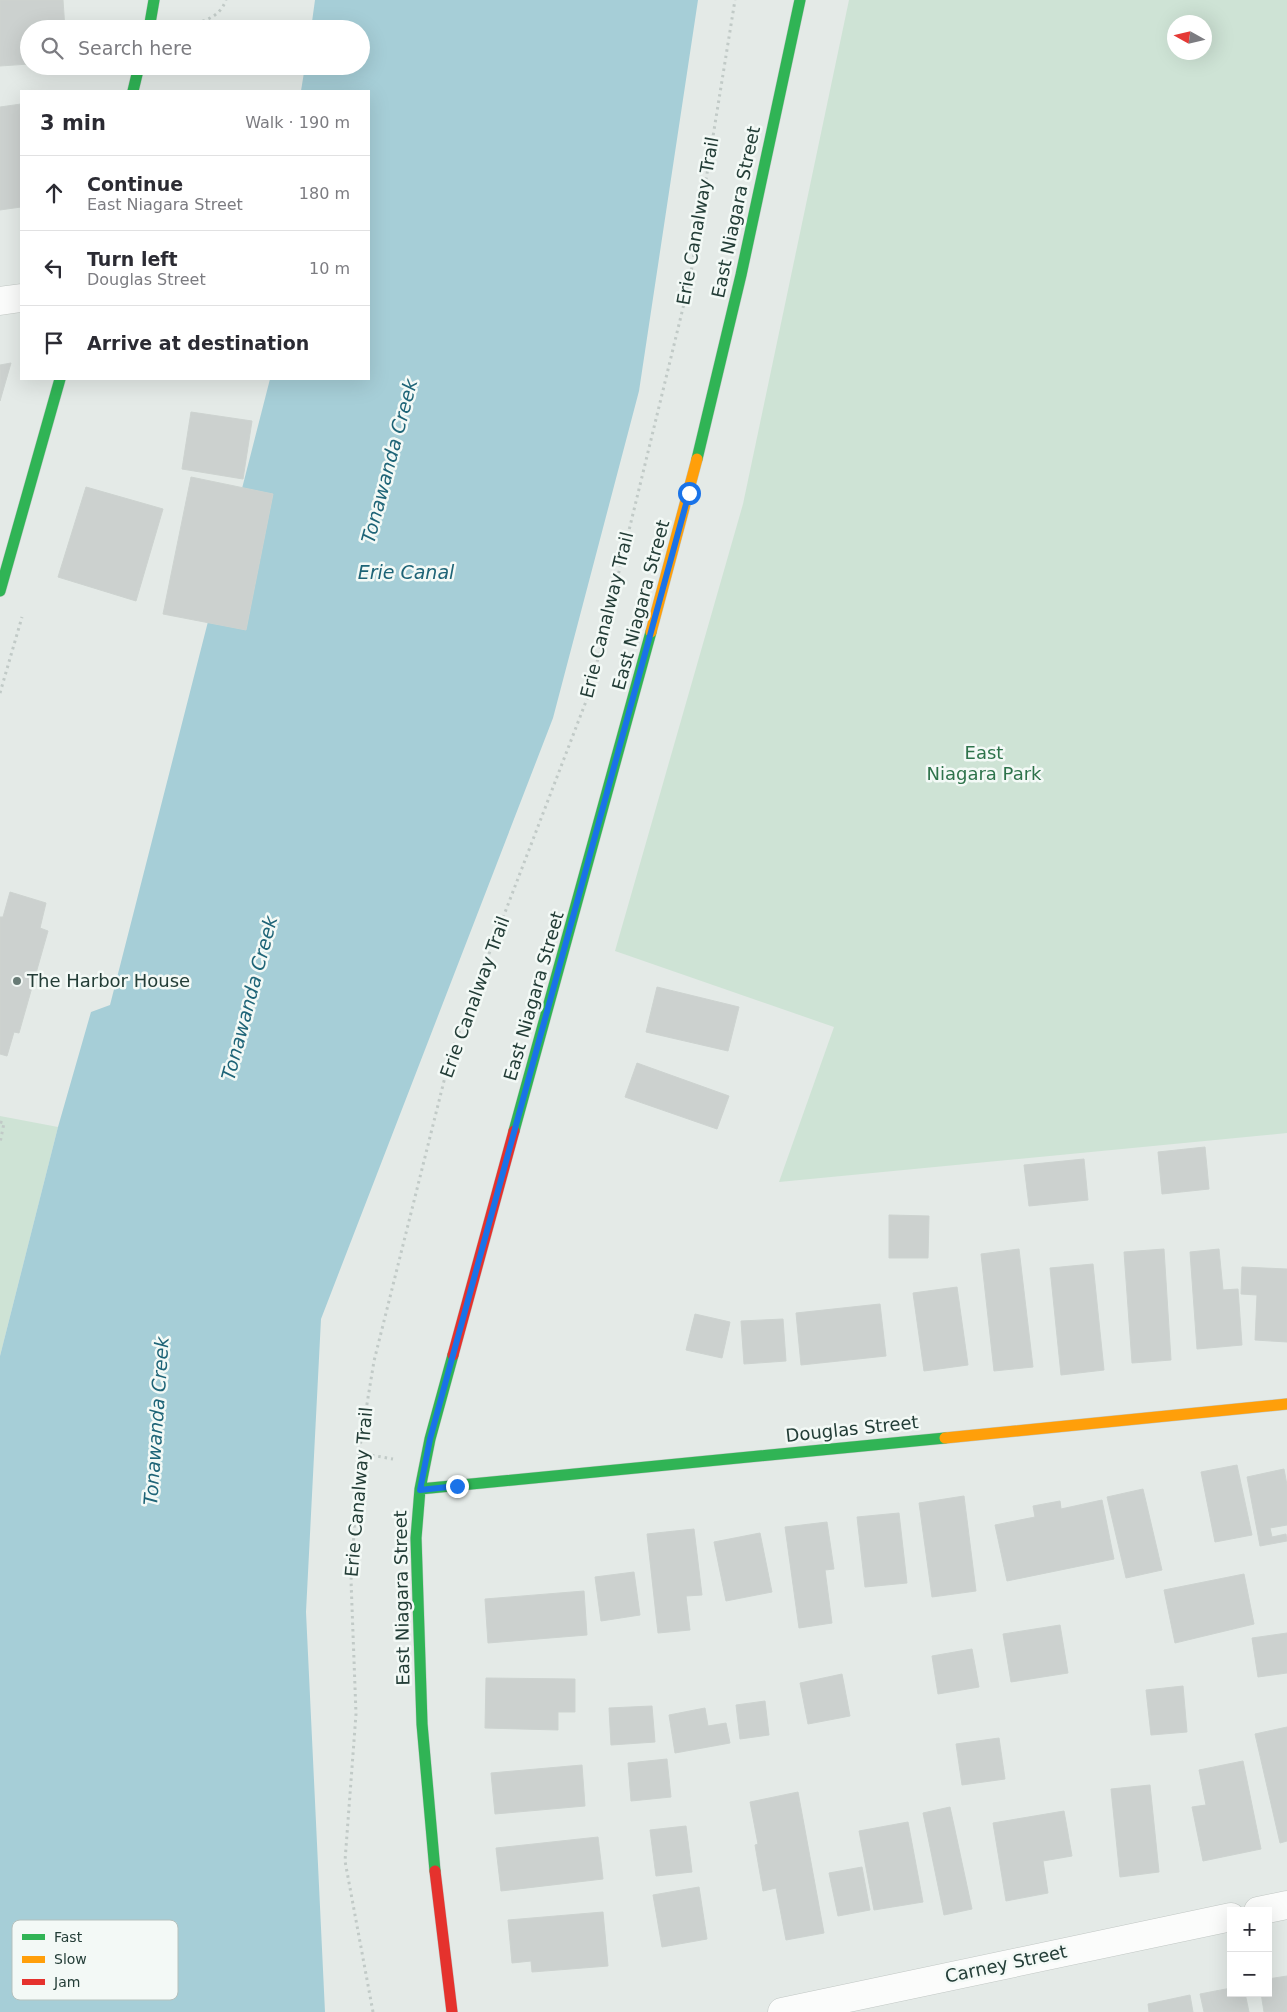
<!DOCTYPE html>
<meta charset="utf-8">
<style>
:root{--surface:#fff;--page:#f2f2f3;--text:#2b2b33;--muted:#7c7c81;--line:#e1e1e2}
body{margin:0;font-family:"DejaVu Sans",sans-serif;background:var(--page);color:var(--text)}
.controls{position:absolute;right:15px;bottom:15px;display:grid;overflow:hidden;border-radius:0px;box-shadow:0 5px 20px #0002}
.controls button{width:45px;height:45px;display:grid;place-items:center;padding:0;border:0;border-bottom:1px solid var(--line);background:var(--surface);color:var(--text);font:25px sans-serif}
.compass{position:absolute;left:1167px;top:15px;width:45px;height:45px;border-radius:50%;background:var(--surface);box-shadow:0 5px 20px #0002;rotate:278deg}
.stop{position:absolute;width:15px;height:15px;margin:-11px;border:4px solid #1a73e8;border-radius:50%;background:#fff}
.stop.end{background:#1a73e8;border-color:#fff;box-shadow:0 1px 5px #0008}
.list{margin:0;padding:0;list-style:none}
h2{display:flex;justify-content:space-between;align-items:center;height:65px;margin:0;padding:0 20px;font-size:21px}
h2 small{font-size:16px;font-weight:400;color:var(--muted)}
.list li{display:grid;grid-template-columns:32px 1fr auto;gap:15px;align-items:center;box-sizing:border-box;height:75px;padding:0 20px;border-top:1px solid var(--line)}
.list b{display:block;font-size:19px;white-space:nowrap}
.list p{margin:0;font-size:16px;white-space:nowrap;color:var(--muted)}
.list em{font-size:16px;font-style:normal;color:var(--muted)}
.icon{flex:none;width:28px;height:28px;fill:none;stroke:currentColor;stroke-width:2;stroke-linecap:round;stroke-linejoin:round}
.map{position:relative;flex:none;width:1287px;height:2012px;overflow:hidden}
.search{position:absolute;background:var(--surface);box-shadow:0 5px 20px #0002;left:20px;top:20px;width:350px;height:55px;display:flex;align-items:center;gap:12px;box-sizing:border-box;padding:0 18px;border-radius:28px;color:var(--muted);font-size:19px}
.panel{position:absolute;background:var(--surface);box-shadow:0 5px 20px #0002;left:20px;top:90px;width:350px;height:290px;border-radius:0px}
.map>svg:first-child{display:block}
</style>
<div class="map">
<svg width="1287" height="2012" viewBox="0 0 1287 2012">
<rect width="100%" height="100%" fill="#e4eae7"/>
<path fill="#cee3d5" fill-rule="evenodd" d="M849,0H1287V1133L779,1182L834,1027L615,951L743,504ZM1204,22V52H1174V22Z
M0,1116L58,1127L0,1356Z"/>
<path fill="#a6ced7" d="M315,0H698L639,391L553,718L321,1319L306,1612L325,2012H0V1356L58,1127L91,1012L110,1005L270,379H369V91H301L305,66H361V29H311Z"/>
<path fill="#ccd1cf" stroke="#cdd3d0" d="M0,0H63L65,29H29V64L0,66Z
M21,104V207L0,210V107Z
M11,363L0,401V365Z
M191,412L252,421L243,479L182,469Z
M191,477L273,494L246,630L163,614Z
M86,487L163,509L136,601L58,577Z
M10,892L46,903L40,928L48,931L19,1033L14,1032L7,1056L0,1054V917H3Z
M657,987L739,1007L728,1051L646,1032Z
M637,1063L729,1096L717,1129L625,1097Z
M1205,1147L1209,1189L1162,1194L1158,1152Z
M1084,1159L1088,1200L1029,1206L1024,1165Z
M889,1215L929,1216L928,1258H889Z
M1019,1249L1033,1367L994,1371L981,1254Z
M1164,1249L1171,1360L1132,1363L1124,1252Z
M1219,1249L1223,1290L1238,1289L1242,1345L1197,1349L1190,1252Z
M1093,1264L1104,1370L1061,1375L1050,1268Z
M1242,1267L1287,1269V1342L1255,1340L1257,1295L1241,1294Z
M957,1287L968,1365L924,1371L913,1293Z
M880,1304L886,1356L801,1365L796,1313Z
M695,1314L730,1322L722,1358L686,1350Z
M783,1319L786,1361L744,1364L741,1321Z
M1237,1465L1252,1535L1215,1542L1201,1472Z
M1284,1469L1287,1485V1525L1270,1528L1272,1537L1286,1534L1287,1541L1260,1546L1247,1477Z
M1143,1489L1162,1570L1126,1578L1107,1497Z
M964,1496L976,1591L932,1597L919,1503Z
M1102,1500L1114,1559L1007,1581L995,1525L1035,1517L1033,1506L1060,1501L1061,1509Z
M899,1513L907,1583L865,1587L857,1517Z
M827,1522L834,1569L825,1570L832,1623L799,1628L785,1527Z
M694,1529L702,1595L686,1596L690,1630L658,1633L647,1534Z
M760,1533L772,1592L726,1601L714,1542Z
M634,1572L640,1615L601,1621L595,1577Z
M1244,1574L1254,1624L1175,1643L1164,1590Z
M584,1591L587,1635L488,1643L485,1599Z
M1060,1625L1068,1673L1011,1682L1003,1634Z
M1287,1633V1673L1258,1677L1252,1638Z
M972,1649L979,1687L938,1694L932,1656Z
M842,1674L850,1716L808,1724L800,1683Z
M486,1678L575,1679V1712H558V1730L485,1728Z
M1183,1686L1187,1732L1151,1735L1146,1690Z
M765,1701L769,1735L740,1739L736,1705Z
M652,1706L655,1742L611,1745L609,1708Z
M705,1708L708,1726L726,1723L730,1743L675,1753L669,1715Z
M1287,1727V1841L1280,1843L1255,1734Z
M999,1738L1005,1779L962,1785L956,1744Z
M667,1759L671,1797L631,1801L628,1763Z
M1243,1761L1261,1849L1203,1861L1192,1807L1206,1805L1199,1770Z
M582,1765L585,1806L495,1814L491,1773Z
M1150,1785L1159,1872L1120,1877L1111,1789Z
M798,1792L824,1933L786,1940L776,1888L763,1891L755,1845L758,1844L750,1802Z
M950,1807L972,1909L944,1915L923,1813Z
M1064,1811L1072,1856L1043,1861L1048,1893L1006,1901L993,1823Z
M908,1822L923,1902L874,1910L859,1831Z
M686,1826L692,1872L656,1876L650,1830Z
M598,1837L603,1879L501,1891L496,1848Z
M862,1867L870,1910L838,1916L829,1873Z
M699,1887L707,1939L662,1947L653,1895Z
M603,1912L608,1966L532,1972L531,1961L512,1963L508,1920Z
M1287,1976V2012H1264L1261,1993H1268V1979Z
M1231,1988V1993H1245L1249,2012H1204L1200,1994Z
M1190,1995L1193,2012H1149L1148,2004Z"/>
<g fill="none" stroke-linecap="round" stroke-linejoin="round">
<g stroke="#c1c7c4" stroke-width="29">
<path id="street" d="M0,301L21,298
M1258,1911L1287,1905
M782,2012L1231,1917"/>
</g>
<g stroke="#c0c8c5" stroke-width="12">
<path id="fast" d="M149,29L154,0
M133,91L139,66
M697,459L741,275L800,0
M0,591L60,379
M514,1131L651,632
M420,1489L945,1438
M435,1871L422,1724L416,1538L420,1489L430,1439L453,1355"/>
</g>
<g stroke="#c0c8c5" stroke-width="12">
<path id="slow" d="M651,632L697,459
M945,1438L1287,1404"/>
</g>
<g stroke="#c0c8c5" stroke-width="12">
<path id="jam" d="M453,1355L514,1131
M435,1871L452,2012"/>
</g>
<path stroke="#c1cac7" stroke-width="3" stroke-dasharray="2.5 4" stroke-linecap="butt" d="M183,24C201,23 219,19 226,0
M0,693L22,617
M0,1122L4,1123L0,1143
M359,1453L393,1459
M373,2012L345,1861L356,1714L351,1580L359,1453L374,1361L451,1053L590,691L690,279L735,0"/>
<use href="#street" stroke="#fbfcfb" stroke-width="28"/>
<use href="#fast" stroke="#30b455" stroke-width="11"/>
<use href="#slow" stroke="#ff9f0a" stroke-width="11"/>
<use href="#jam" stroke="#e5322d" stroke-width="11"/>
</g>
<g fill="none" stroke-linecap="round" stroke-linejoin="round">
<path stroke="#1a73e8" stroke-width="6" d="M457,1486L420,1490L430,1439L689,493"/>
</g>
<circle fill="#677a75" stroke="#f3f9f6" stroke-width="2" cx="17" cy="981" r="5"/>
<g text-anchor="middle" stroke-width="5" stroke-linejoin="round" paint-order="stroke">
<g font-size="18" fill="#233d37" stroke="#f3f9f6">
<text transform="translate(736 212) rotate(-78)" y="6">East Niagara Street</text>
<text transform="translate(698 221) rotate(-80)" y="6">Erie Canalway Trail</text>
<text transform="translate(641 605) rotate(-75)" y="6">East Niagara Street</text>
<text transform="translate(607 615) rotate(-76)" y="6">Erie Canalway Trail</text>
<text transform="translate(534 996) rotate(-74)" y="6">East Niagara Street</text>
<text transform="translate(475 997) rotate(-70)" y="6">Erie Canalway Trail</text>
<text transform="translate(852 1429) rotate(-6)" y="6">Douglas Street</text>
<text transform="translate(359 1492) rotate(-85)" y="6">Erie Canalway Trail</text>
<text transform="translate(402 1598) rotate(-91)" y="6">East Niagara Street</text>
<text transform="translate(1006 1964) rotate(-12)" y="6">Carney Street</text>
</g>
<g font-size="18" fill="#2e734b" stroke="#f3f9f6">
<text x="984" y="759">East<tspan x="984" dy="21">Niagara Park</tspan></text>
</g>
<g font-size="18" fill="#233d37" stroke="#f3f9f6" text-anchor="start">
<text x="27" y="987">The Harbor House</text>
</g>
<g font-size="19" font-style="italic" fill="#1e6477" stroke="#f3f9f6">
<text transform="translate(389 461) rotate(-75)" y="7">Tonawanda Creek</text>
<text x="406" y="579">Erie Canal</text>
<text transform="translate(249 998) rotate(-75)" y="7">Tonawanda Creek</text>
<text transform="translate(156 1421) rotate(-86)" y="7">Tonawanda Creek</text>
</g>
</g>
<rect x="12" y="1920" width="166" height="80" rx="8" fill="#f3f9f6" stroke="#b5c1bd" stroke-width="1"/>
<rect x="22" y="1934" width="23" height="6" fill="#30b455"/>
<rect x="22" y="1956" width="23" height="7" fill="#ff9f0a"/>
<rect x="22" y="1979" width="23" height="6" fill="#e5322d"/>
<g font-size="14" fill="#233d37">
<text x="54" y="1942">Fast</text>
<text x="54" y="1964">Slow</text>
<text x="54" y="1987">Jam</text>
</g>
</svg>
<div class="controls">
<button>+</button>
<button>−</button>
</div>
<svg class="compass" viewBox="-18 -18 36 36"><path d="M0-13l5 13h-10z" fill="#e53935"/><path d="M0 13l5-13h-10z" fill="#7c7c81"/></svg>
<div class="stop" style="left:689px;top:493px"></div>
<div class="stop end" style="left:457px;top:1486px"></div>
<div class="search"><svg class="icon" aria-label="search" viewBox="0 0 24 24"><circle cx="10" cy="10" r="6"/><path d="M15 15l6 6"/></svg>Search here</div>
<section class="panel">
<h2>3 min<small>Walk · 190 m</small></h2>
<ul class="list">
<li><svg class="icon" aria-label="ahead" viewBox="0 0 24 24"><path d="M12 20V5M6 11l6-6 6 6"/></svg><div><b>Continue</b><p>East Niagara Street</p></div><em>180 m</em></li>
<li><svg class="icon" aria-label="left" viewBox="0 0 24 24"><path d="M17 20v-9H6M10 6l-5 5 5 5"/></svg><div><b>Turn left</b><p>Douglas Street</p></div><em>10 m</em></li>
<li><svg class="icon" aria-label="arrive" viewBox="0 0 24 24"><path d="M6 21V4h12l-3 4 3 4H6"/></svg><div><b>Arrive at destination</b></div></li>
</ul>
</section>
</div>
